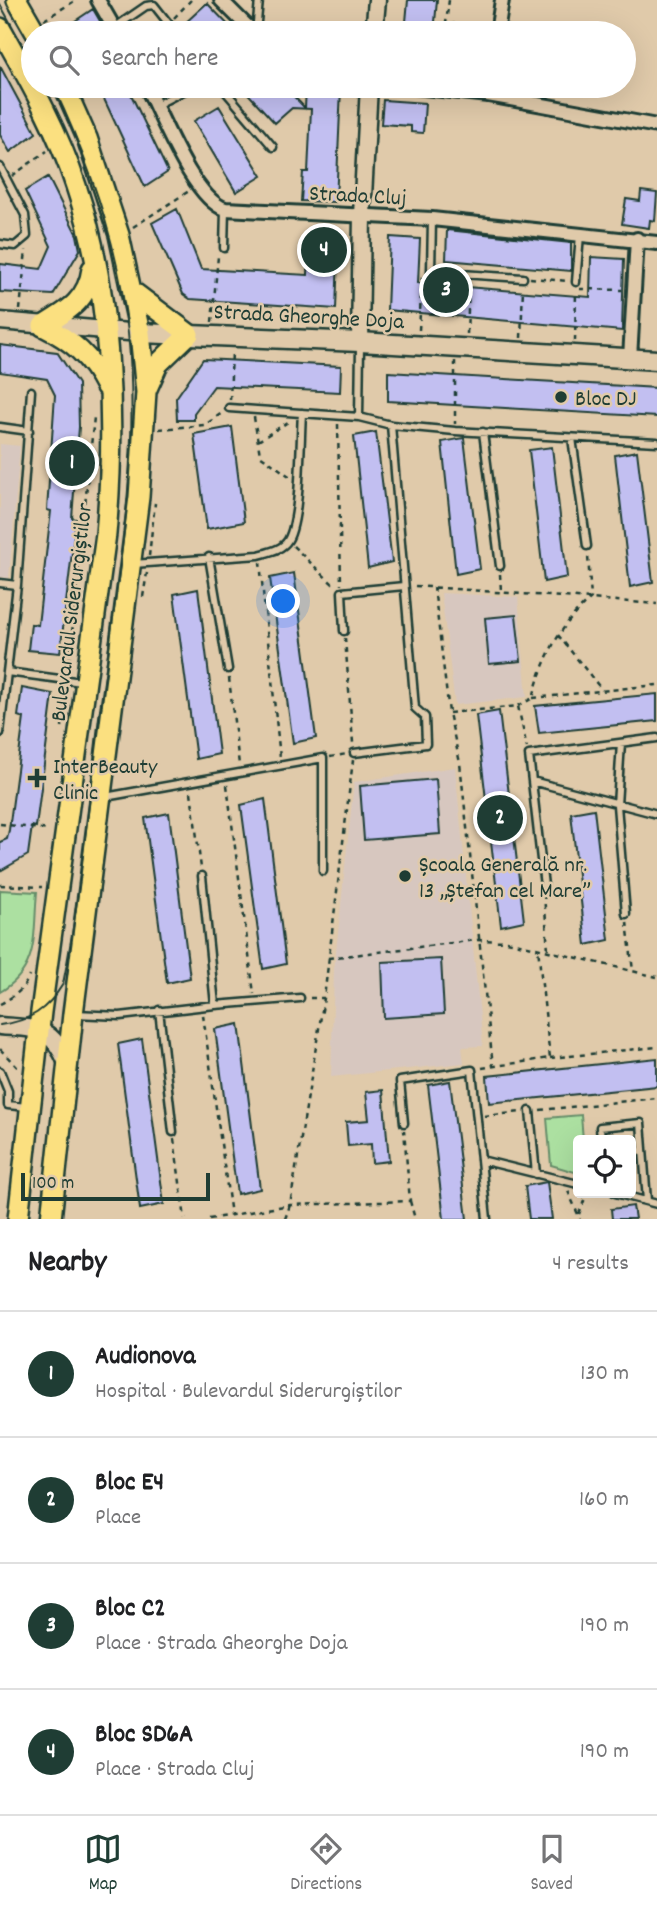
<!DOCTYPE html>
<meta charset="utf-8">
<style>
:root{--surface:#fff;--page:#f6f6f6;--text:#202124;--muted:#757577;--line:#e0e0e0;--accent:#1f3d34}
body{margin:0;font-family:Dekko,sans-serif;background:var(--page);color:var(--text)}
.controls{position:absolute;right:21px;bottom:21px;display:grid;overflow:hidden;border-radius:7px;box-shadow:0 7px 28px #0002}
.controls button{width:63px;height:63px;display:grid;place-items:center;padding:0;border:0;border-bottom:2px solid var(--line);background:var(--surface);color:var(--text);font:35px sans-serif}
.scale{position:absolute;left:21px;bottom:18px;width:189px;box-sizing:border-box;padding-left:7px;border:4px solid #1f3d34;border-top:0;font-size:19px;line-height:24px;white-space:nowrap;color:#1f3d34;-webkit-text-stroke:5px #e0caaa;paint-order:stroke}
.you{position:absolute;left:284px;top:602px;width:24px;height:24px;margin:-18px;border:5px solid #fff;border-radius:50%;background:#1a73e8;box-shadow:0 0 0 10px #1a73e833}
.badge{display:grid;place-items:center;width:46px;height:46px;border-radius:50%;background:var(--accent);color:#fff;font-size:23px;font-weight:700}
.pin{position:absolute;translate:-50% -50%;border:4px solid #fff;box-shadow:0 2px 7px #0006}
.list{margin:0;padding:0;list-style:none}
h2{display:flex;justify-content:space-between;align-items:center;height:91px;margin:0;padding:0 28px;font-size:30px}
h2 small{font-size:23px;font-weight:400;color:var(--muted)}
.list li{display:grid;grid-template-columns:46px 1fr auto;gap:21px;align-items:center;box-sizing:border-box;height:126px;padding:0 28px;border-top:2px solid var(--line)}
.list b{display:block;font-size:26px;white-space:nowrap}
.list p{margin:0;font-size:23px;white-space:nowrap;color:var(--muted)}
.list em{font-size:23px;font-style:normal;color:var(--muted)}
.icon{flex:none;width:38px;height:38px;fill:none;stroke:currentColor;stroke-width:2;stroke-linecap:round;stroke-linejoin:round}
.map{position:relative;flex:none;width:657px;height:1219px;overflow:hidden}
.search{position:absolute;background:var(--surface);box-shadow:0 7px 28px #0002;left:21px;right:21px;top:21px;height:77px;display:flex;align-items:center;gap:18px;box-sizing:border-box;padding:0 24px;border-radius:38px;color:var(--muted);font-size:26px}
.sheet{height:595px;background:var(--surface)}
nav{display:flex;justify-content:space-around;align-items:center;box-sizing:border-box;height:98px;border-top:2px solid var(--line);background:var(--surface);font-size:19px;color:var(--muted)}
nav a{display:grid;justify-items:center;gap:4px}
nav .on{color:var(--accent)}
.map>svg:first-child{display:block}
</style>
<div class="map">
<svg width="657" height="1219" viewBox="0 0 657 1219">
<rect width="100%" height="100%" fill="#e0caaa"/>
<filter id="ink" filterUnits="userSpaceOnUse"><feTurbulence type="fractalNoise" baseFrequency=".0143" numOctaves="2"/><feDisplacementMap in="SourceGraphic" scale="14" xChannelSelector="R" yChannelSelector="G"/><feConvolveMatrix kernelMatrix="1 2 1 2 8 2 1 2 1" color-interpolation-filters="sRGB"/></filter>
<g filter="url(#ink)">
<path fill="#d7c7bf" d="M0,444L20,446L9,578L0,577Z
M441,593L518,597L527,697L455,705Z
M455,767L483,1046L462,1047L464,1063L331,1077L334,970L354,782Z"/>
<path fill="#ace0a1" stroke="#668e6a" stroke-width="2" d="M0,890L37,892C33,933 40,969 0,992Z
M581,1115L583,1140H578V1173L551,1165L547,1118Z"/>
<path fill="#c2bff1" stroke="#1f3d34" stroke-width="2" d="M408,0H437L434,33H405Z
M207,3L236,33H192L184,24Z
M93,9L107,33H73L69,25Z
M0,66L36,133L10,152L0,135Z
M98,86H127L168,172L145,187Z
M241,86H284L305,108L306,87L341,88L336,202L301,201L303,172H308L311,109L292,108L275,123Z
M383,100L425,103L423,133L411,132V126L381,124Z
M219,106L262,176L236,192L194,121Z
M48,177L77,235L80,250L53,295L0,292V264L41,269L51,246L25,191Z
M641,191L657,193L655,221L650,220L649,228L622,224L626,199L640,201Z
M177,209L201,269L308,275L310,229L339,231L336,309L190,299L183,294L152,223Z
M447,230L571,243V271L446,260Z
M390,237L420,239L418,283L590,297L591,257L624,259L622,331L387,310Z
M0,345L57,352L78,384L79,427L72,518L76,519L60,653L28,650L31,624L38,625L51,511L47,510L55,395L47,379L0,372Z
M203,359L341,366L340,392L214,386L194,413V420H177L176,398Z
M388,372L657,388V417L388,401Z
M232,427L244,522L207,529L194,434Z
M376,432L392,562L368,568L354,436Z
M464,438L480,569L456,574L442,442Z
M552,447L567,577L544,582L529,450Z
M637,451L653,582L630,587L615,455Z
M294,573L316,738L293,743L270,578Z
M198,589L219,754L196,759L174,594Z
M516,615L521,661L489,664L485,618Z
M22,688L53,694L36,827L32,826L28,855L0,871V842L7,839L9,830L24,718L18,716Z
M657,694V721L539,733L535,706Z
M499,711L524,921L501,926L476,715Z
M436,779L440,834L364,840L360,786Z
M265,799L286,964L263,969L241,805Z
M594,809L609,940L586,945L571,813Z
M169,813L190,978L167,983L145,818Z
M441,959L444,1014L384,1018L382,962Z
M239,1024L260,1189L237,1194L215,1029Z
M142,1039L164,1204L140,1209L118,1044Z
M657,1058V1086L489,1103L487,1076Z
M450,1081L467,1219H444L428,1085Z
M383,1090L389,1161L372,1163L371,1144L348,1146L346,1122L369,1120L366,1092Z
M547,1182L552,1219H529L525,1186Z
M633,1206L635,1219H612L611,1209Z"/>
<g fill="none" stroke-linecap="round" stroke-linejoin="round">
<g stroke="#1f3d34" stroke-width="11">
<path id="service" d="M114,28L146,6L154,5L176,33
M256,33L259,0
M221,86L273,147
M156,105L193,86
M0,167L25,215L27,236L15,246L0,244
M432,219L431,272L523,278
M224,248L225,209
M576,282L580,235
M229,408L359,417L391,425L455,431L657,442
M359,417L360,346
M0,427L29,431
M483,432L500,566
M572,438L587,546
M209,557L228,669
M133,564L259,555C269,552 282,550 288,540C301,518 300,442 302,413
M0,583L17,585L0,733
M17,585L31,391
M344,631L342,592L404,586
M7,672L82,682
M621,743L617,805L626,914
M354,753L426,744L425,717L415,708L391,425
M532,781L657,814
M105,797L323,758V871
M544,886L529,755L657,738
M215,1005L300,998
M159,1010L173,1132
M75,1014L120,1016L215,1005L202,876
M0,1071L8,1091V1105L27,1107
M530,1111L536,1174
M404,1123L400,1081L472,1070L481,1160L578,1184
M601,1140L600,1127L641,1123L647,1201
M631,1152L643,1151
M481,1160L487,1219
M615,1193L657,1204"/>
</g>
<g stroke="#1f3d34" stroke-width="18">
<path id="minor" d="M98,0L117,33
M221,0L254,33
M497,33L502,0
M146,86C162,116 193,198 225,209L432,219L657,243
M406,86L488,95L657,126
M630,358L637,239"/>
</g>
<g stroke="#1f3d34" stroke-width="21">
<path id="tertiary" d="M374,33L377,0
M0,321L140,333
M360,342L362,215L369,86
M0,1026C36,1029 51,1025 67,1063"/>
</g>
<g stroke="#1f3d34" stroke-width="23">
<path id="secondary" d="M140,333L360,342L657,360"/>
</g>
<g stroke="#1f3d34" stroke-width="24">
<path id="primary" d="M17,0L36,33
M0,28C28,78 58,130 76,186C112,292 116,423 106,534L41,1012L18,1219
M132,291L189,334L158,364L146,391
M43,326C68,311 88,300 92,269
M43,326C73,341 91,357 106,387
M51,1219L73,1014L139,497L146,392L140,333L119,235L87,138L64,86"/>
</g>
<path stroke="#1f3d34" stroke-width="2.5" stroke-dasharray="5 5" stroke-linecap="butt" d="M449,0L446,23L488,28
M174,18L191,0
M44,20L76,0
M12,176L47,151
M133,227L189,191
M530,278L569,281
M580,289L622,290
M20,310L26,250
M212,322L218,256
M419,330L422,277
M467,334L469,285
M521,338L523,288
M575,341L576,291
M455,361V424
M230,400L232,351
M254,417L260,455L292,478
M338,424L341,585
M159,429L205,425L222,413
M258,441L288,422
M293,546L336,587
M149,556L155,503
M260,562L280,758
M500,574L501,591
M415,586L657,604
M434,587L449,713L460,763L493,1066
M143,597L147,573
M558,635L602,690
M345,638L353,743
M68,672L94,417
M229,678L239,765
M533,698L657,685
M518,706L533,698C543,658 560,625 591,598L588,556
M449,713L518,706L527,748
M62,727L67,689
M330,757L347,754
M227,785L254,994
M191,792L201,868
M0,824L49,830
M0,885L42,887
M544,894L548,950
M627,922L633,971
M328,958L477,940L507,941L657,977
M310,998H324
M0,1004C13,997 24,990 29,976
M203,1015L231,1215
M0,1049L19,1069
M550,1058L657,1047
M482,1068L550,1058L538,948
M540,1110L657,1098
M484,1116L522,1112
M174,1139L185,1219
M568,1191L580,1219
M410,1201L415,1219
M579,1214L587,1193
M209,1219L290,1205L410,1201L404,1130
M285,1219L290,1205L324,998L353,760"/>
<use href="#service" stroke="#e0caaa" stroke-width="6"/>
<use href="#minor" stroke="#e0caaa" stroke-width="12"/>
<use href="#tertiary" stroke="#e0caaa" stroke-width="16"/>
<use href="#secondary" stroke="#e0caaa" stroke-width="18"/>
<use href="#primary" stroke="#fbe080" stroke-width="19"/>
<path stroke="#1f3d34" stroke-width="2" d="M0,4L33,64
M0,1025C30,1021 47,1010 63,984C81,896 88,806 99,717C116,591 141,460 128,333C119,246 90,164 53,86"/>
</g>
</g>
<g fill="#1f3d34" stroke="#e0caaa" stroke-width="2.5">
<circle cx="561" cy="397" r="7"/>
<path d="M33.5 767.5h7v7h7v7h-7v7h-7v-7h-7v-7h7z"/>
<circle cx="405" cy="876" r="7"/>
</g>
<g text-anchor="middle" stroke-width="5" stroke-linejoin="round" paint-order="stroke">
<g font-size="23" fill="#1f3d34" stroke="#e0caaa">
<text transform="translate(358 194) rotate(3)" y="8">Strada Cluj</text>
<text transform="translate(309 315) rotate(3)" y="8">Strada Gheorghe Doja</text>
<text transform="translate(70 612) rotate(-83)" y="8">Bulevardul Siderurgiștilor</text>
</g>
<g font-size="23" fill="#1f3d34" stroke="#e0caaa" text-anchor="start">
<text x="575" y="405">Bloc DJ</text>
<text x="53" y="773">InterBeauty<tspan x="53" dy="26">Clinic</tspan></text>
<text x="419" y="871">Școala Generală nr.<tspan x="419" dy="26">13 „Ștefan cel Mare”</tspan></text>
</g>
</g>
</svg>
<div class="controls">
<button><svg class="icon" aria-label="locate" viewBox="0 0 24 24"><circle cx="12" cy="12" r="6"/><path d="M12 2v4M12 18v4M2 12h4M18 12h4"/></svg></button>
</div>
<div class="scale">100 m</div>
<div class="you"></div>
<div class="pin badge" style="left:72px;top:463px">1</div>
<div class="pin badge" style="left:500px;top:818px">2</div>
<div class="pin badge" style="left:446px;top:290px">3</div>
<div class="pin badge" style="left:324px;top:250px">4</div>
<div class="search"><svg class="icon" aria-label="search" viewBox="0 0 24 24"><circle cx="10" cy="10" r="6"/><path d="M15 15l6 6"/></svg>Search here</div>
</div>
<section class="sheet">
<h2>Nearby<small>4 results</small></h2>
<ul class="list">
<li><span class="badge">1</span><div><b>Audionova</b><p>Hospital · Bulevardul Siderurgiștilor</p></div><em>130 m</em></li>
<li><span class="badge">2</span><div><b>Bloc E4</b><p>Place</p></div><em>160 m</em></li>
<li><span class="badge">3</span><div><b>Bloc C2</b><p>Place · Strada Gheorghe Doja</p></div><em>190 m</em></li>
<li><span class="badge">4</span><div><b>Bloc SD6A</b><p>Place · Strada Cluj</p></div><em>190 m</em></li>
</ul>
</section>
<nav>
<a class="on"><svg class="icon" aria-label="map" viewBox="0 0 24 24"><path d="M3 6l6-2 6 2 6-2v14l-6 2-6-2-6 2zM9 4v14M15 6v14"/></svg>Map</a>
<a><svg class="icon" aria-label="directions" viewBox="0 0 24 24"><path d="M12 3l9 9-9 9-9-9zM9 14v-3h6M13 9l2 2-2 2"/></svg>Directions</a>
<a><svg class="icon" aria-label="saved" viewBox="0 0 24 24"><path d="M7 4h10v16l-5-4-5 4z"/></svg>Saved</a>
</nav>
